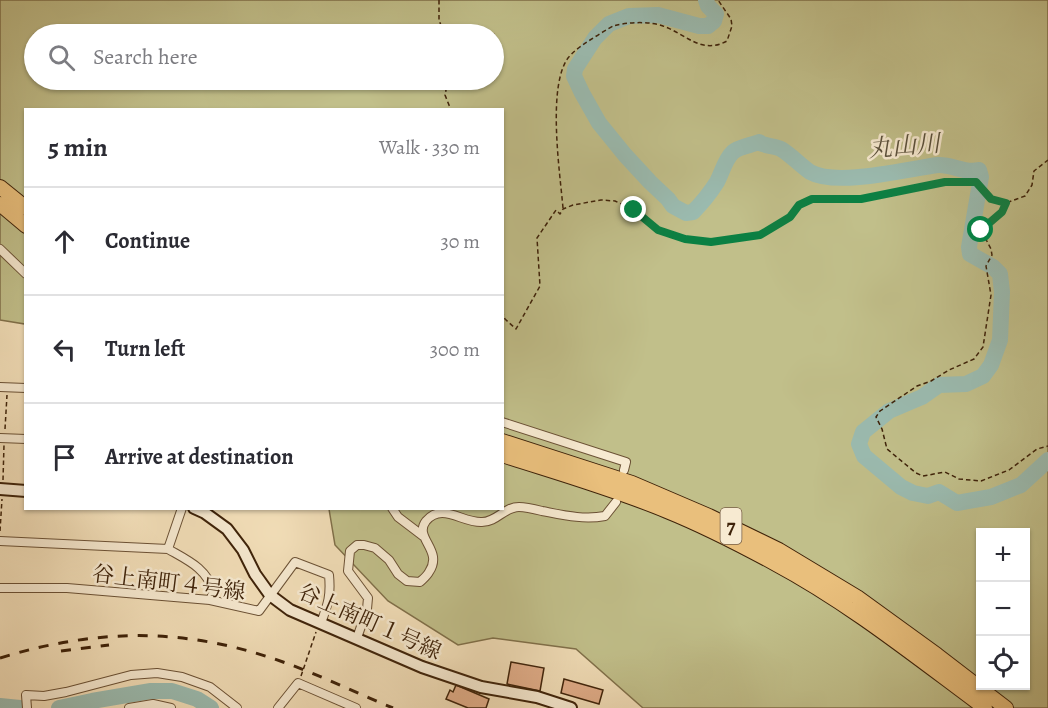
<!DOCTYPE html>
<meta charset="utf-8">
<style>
:root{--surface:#fff;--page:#f7f7f7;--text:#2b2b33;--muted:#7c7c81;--line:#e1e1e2}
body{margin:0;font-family:Alegreya,"Noto Serif JP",serif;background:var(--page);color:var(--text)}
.controls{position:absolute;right:18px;bottom:18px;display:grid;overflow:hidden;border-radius:0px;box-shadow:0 2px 4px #0004}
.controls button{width:54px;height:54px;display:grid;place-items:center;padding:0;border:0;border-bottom:2px solid var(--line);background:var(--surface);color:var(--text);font:30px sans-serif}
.stop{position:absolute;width:18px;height:18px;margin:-14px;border:4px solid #0b8043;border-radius:50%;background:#fff}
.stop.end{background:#0b8043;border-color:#fff;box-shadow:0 2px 6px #0008}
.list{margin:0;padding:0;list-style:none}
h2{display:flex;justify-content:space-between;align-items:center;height:78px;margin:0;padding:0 24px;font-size:26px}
h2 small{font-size:20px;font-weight:400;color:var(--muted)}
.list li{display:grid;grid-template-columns:39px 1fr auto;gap:18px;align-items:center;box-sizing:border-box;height:108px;padding:0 24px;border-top:2px solid var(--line)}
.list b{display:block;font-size:22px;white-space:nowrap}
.list em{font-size:20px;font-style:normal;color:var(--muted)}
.icon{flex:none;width:33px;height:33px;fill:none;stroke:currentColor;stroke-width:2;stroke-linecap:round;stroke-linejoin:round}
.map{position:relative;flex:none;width:1048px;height:708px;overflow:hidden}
.search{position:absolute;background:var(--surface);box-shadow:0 2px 4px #0004;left:24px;top:24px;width:480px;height:66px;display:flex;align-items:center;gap:15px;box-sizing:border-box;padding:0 21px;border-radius:33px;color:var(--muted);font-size:22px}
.panel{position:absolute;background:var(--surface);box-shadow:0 2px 4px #0004;left:24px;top:108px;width:480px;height:402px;border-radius:0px}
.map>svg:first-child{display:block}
</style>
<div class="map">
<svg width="1048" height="708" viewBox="0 0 1048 708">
<rect width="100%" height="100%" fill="#f2deb8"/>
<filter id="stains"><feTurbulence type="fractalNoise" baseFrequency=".00333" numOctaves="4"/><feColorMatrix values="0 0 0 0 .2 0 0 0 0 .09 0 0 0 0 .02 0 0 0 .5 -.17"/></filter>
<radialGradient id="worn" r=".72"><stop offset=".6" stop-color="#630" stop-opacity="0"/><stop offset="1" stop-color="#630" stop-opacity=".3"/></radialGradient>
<path fill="#c1bf8a" stroke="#80704a" stroke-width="1.5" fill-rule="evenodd" d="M0,0H1048V708H643L576,649L493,638L458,645L388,601L335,545L329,509L502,508V110H26L25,324L0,320ZM34,34H494V80H34ZM980,532H1026V686H980Z"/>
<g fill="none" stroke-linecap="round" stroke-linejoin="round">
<path stroke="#9bbcb1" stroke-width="16" d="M706,0L708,6L716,14L714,21L708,26H699L658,15L629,16L609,24L595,38L575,69L574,76L582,93L599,123L625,155L650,182L668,199L673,206L686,213L693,212C702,203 710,193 717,182C722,173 725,159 733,152C738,147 752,145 759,142C765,147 774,145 781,149C791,155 800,165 810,172C837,187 907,169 938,165C952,164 965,174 979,170L981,177L969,247L970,254L993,267L1000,274L1002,292L1000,340L991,365L983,376L966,384L939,385L922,397L889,411L863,432L859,444L864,456L901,487L913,493L928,496L939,492L957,503L991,497L1021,485L1048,460
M0,706L20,708
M59,708L92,701L151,691H172L197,699L211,708"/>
</g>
<path fill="#e1ad89" stroke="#3e2209" stroke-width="1.5" d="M511,662L544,668L540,691L507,684Z
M564,679L603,690L599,704L561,693Z
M456,685L489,699L486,708H468L446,699L450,690L453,692Z"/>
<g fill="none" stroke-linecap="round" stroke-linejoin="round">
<g stroke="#6b5135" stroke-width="10">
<path id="street" d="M0,249L26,274
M0,387L26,388
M502,422L626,462L624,470
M0,438L26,439
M392,508L398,517L423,536
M0,541L168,549C189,561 206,568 214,592L210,600
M168,549L182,508
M0,588H67L210,600L259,611L295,562L329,575C331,596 328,604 321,623
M357,638L367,609L368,598L348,571L350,551L357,545H364L375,548L389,560L398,574L407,581L420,582C423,579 427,576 429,572C444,550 413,538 426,521C442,502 462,523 482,522C497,522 504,507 519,507C526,507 534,509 542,511C563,515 583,520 605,516L616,502
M27,708L26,695L44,696L66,692L131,675L157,673L182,677L210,687L237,708
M129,708L153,704L171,708
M278,708L298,683L356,708"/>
</g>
<g stroke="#3e2209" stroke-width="14">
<path id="secondary" d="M0,489L26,491
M194,508L205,513L227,529L243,550L255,574L270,595L290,610L422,667L481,687L537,697L571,708"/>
</g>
<g stroke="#3e2209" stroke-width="16">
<path id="highway" d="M0,187L26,208
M0,204L26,226
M502,441L632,483L709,516L779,550L857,597L937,655L1006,708
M502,455C558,473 614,489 667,511C704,526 739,544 774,563C849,603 916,657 985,708"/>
</g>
<path stroke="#3e2209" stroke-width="1.5" stroke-dasharray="4.5 3" stroke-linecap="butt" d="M439,0V20L444,34
M448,80L445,95L451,110
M1005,204L1002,211L981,230L991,249L992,255L986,266L991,295L983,347L974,359L949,370L931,381L917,386L880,411L876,417L882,429L887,449L916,473L923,476L945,472L959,479L981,481L1009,470L1037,449L1048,446
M563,208C560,173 547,87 568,58C577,47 589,41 601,33C605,31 609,28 613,26C627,22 650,21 663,26C686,34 701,55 727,41L732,26L731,19L718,0
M502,311L505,319L516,329L540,286L537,238L556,210L560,214L563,209L573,205L601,200L615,201L635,210L658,230L685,239L711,241L760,235L790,217L799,205L812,199H861L945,182H976L991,199L1006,203L1025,196L1032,185L1034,171L1048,160
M5,429L7,395
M3,480L4,445
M0,531L2,499
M301,676L316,632"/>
<use href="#street" stroke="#f7ead1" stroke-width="8"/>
<use href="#secondary" stroke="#f7ead1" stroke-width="10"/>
<use href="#highway" stroke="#e9bf7c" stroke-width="14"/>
<path stroke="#3e2209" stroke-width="3" stroke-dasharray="10 10" stroke-linecap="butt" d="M61,651L109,645
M0,658C98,628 186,627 283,662C320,675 356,693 393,708"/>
</g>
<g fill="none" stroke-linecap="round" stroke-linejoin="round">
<path stroke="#0b8043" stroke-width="8" d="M634,210L658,230L685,239L711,242L760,235L790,217L799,205L812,199H861L945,182H976L991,199L1006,203L1002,212L981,230"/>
</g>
<g text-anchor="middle" stroke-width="5" stroke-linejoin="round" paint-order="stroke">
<rect fill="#f7ead1" stroke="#765e45" stroke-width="1.5" x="720.5" y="508" width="21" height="36" rx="4.5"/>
<g font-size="21" font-weight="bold" fill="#3e2209">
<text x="731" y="533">7</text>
</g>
<g font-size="22" fill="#3e2209" stroke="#f7ead1">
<text transform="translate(169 582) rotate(7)" y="8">谷上南町４号線</text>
<text transform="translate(370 621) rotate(24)" y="8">谷上南町１号線</text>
</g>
<g font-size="24" font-style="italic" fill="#5a503b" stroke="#f7ead1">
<text transform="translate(904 146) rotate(-5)" y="8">丸山川</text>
</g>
</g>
<rect width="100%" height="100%" filter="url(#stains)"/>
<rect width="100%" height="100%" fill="url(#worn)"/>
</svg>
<div class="controls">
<button>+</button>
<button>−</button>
<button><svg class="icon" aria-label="locate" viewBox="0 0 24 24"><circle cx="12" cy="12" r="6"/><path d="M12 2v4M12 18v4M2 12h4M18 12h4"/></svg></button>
</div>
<div class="stop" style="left:981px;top:230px"></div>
<div class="stop end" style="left:634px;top:210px"></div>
<div class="search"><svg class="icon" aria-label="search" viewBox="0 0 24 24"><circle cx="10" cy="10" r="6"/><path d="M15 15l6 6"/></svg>Search here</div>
<section class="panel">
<h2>5 min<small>Walk · 330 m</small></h2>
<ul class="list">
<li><svg class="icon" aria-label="ahead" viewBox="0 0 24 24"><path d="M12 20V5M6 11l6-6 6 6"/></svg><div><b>Continue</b></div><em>30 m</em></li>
<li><svg class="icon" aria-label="left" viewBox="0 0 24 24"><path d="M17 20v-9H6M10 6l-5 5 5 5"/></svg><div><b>Turn left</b></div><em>300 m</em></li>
<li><svg class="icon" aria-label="arrive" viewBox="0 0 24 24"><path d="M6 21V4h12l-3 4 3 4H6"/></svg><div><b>Arrive at destination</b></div></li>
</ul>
</section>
</div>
